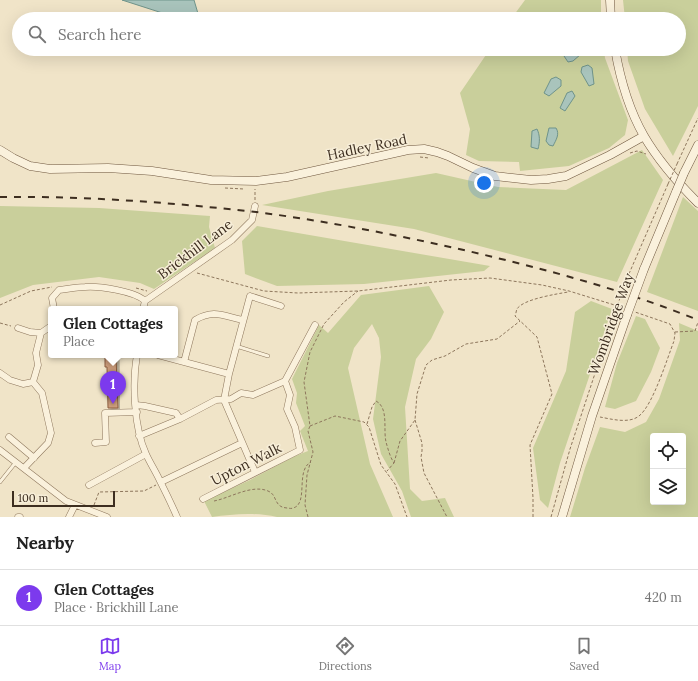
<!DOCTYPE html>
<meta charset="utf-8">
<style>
:root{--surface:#fff;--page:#f2f2f2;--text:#222;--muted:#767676;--line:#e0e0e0;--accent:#7c3aed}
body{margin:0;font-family:Lora,serif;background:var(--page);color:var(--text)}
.controls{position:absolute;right:12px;bottom:12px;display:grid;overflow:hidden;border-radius:4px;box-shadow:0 4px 16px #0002}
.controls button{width:36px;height:36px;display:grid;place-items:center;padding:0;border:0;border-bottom:1px solid var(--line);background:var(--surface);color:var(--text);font:20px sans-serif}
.scale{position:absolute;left:12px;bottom:10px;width:103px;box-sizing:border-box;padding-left:4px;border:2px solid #3d2e20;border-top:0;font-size:11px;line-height:14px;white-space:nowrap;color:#3d2e20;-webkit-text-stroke:3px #f7eed8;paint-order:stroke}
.you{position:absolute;left:484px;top:183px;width:14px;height:14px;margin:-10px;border:3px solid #fff;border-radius:50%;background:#1a73e8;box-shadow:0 0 0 6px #1a73e833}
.badge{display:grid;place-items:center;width:26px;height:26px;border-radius:50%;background:var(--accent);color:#fff;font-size:13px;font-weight:700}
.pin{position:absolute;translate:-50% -33px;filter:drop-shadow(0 1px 2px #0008)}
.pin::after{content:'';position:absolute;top:21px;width:14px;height:12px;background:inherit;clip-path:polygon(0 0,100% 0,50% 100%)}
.popup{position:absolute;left:48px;top:306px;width:130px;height:52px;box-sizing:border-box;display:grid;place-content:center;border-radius:4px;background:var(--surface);filter:drop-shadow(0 1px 3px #0005);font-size:13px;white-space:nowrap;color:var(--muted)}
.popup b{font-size:15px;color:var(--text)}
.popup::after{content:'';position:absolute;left:50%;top:100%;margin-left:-8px;border:8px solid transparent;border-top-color:var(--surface)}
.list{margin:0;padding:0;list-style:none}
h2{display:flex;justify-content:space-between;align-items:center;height:52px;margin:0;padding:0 16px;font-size:17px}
h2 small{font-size:13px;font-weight:400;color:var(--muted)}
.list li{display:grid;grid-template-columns:26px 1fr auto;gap:12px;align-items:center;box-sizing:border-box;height:56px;padding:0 16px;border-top:1px solid var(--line)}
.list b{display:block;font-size:15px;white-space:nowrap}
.list p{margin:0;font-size:13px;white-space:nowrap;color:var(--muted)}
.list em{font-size:13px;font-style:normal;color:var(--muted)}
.icon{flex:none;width:22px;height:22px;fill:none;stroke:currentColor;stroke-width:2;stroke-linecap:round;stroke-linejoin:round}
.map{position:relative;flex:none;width:698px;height:517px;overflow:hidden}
.search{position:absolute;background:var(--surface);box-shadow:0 4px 16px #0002;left:12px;right:12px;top:12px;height:44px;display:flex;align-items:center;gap:10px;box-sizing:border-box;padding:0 14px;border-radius:22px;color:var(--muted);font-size:15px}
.sheet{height:108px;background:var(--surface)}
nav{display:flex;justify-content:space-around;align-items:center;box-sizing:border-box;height:56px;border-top:1px solid var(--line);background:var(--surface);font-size:11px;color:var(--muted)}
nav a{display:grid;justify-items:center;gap:2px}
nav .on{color:var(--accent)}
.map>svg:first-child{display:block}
</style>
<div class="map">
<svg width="698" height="517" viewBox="0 0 698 517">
<defs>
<filter id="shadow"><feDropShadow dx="3" dy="3" stdDeviation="1" flood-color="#0004"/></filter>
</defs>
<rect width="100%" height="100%" fill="#f0e4c8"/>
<path fill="#c9cf9b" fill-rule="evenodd" d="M525,0H601V19H511Z
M623,0H698V106L673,156L645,109L628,61L627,49H679V19H625Z
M490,49H604L605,58L628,120L625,135L609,148L569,166L520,171L519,162L479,161L466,155L470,129L460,93Z
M642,150L663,180L617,282L414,229L262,205L328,191L436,173L498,187L566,190Z
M683,197L698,211V311L647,292Z
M0,206L99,208L210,216L209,227L215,248L154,289L140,283L99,277L33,285L0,298Z
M257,226L490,266L484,271L364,284L277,286L245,274L242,241Z
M429,286L444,312L431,339L416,359L405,407L410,489L422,501L445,498L454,517H411L402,491L381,454L373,419L381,357L379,338L372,324L354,348L348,368L370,464L393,517H277C255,512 233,514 212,517L204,501L250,480L295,456L308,451L300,431L305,426L296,403L297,393L292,379L319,325L328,333L361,295Z
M591,301L612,309L560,463L548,508L540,500L533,448L566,371L575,312Z
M636,316L645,319L660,348L651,372L636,401L615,409L605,407L617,363Z
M679,323L698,331V517H570L585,468L600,427L625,432L646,422L659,399L680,340ZM653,436H683V502H653Z"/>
<path fill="#a9c4bc" stroke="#6f938a" d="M122,0H194L199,17L198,19H181Z
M569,49H580L581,54L573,61L568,62L564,56L566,51Z
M588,65L592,68L594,84L589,86L581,72L582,67Z
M556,77L561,80V86L549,96L544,93L551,79Z
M572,91L575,96L565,111L560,108L567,93Z
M549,128H556C560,134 556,140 553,146L549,145L546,141Z
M537,129C540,135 540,142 538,149L531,147L532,131Z"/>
<path fill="#cf9f7d" stroke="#8d5f41" filter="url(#shadow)" d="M116,356L118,408H108L107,367H105V357Z"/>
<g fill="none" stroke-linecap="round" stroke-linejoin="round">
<g stroke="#8d765c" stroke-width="4">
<path id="lane" d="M236,346L268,356
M0,482L16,462"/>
</g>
<g stroke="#8d765c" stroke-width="7">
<path id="street" d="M54,309L52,298L59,290C68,289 76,287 85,287C99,286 135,291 145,301
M143,309L145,301L232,240L252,220L255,206
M18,328L30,332L41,333
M137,355C132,383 134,428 146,454C150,463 156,472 160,481C166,493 172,505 177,517
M158,355L229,374
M184,362L195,320C214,309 223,316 243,320
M0,373L10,380L23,384L33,382L42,393L51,433L48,443L24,468
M33,382L38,365L36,353L41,333L51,326
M224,400L229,374L250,296L281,306
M224,400L255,472
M136,405L145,406L176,413L180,419
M139,436L180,419L216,400L231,399L241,393L253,395L285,381L315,325
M9,437L34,458
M95,443L106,442L105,413L137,412
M0,450L66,501L107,517
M161,482L242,443
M89,485L146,454
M203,499L300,450L295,427L287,409L290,395L285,381
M18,517H20
M69,517L75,505"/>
</g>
<g stroke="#6f573f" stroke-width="9">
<path id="secondary" d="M610,0L611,19
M615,49C620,78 629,110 644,136C658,160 678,183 698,203
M0,150L13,158L30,166L50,169L108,168L152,171L211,180L256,181L287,177L408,150L424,149L437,152L448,156L473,168L495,176L531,180L548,179L566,176L610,155L644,136
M684,173L698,145
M644,269L676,192
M562,517L592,416L627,315"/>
</g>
<path stroke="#8d765c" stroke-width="1" stroke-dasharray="3 2" stroke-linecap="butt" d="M630,153L637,151L646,154
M420,157L429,158
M677,164L698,118
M225,188L244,189
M255,200V189
M197,273L264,291L298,293L358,291L451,280L490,278L542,285L569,291L621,307
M625,283L668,184
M136,288L147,291
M0,305L31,291L52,287
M0,323L11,326
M675,332L695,331L698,322
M600,417C611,419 629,424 639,416C653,405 667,359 674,341L675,333L670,324L635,312
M415,420L422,443V451L421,457L424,473L447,517
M367,424L372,407L376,401C389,408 383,429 386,442C388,449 390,457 394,463L387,471
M310,426L335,416L364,422L369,427L381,465L395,484L407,517
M394,463L400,441L415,420L417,394L426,365L432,360L445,356L466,344L497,339L520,321
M214,501C230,498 252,484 268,491C278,495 273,507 287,508C289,508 291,509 293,508C309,504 295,470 311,462
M94,505L99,492L144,491L156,485
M308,517L305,505L307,475L313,452L308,431L310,426L304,382L310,352L324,324L344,302L358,291
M533,517V498L530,445L552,394L537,337L515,316C516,314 516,311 517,309C523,299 557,294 568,292
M551,517L570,449L616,310"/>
<use href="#lane" stroke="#faf1dc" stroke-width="3"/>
<use href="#street" stroke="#faf1dc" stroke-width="6"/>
<use href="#secondary" stroke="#faf1dc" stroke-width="8"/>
<path stroke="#3d2e20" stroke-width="2" stroke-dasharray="7 7" stroke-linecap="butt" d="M0,197C82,196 165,202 247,211C316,219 386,233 455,248C537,267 619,288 698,320"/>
<g stroke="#6f573f" stroke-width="9" stroke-linecap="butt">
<path id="secondary-bridge" d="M676,192L684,173
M627,315L644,269"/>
</g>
<path stroke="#8d765c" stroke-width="1" stroke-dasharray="3 2" stroke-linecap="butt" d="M668,184L677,164
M616,310L625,283"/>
<use href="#secondary-bridge" stroke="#faf1dc" stroke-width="8"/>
</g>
<g text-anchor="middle" stroke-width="3" stroke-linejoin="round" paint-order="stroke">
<g font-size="14" fill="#3d2e20" stroke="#f7eed8">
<text transform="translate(367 147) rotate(-12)" y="5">Hadley Road</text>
<text transform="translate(195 249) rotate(-37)" y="5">Brickhill Lane</text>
<text transform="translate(611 324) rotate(-70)" y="5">Wombridge Way</text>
<text transform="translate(246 464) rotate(-27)" y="5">Upton Walk</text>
</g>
</g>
</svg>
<div class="controls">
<button><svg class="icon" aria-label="locate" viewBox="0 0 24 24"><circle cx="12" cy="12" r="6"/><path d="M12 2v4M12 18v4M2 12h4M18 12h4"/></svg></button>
<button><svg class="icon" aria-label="layers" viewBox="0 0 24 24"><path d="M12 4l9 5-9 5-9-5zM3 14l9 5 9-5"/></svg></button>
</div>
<div class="scale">100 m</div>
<div class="you"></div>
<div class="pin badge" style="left:113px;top:404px">1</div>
<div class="popup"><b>Glen Cottages</b>Place</div>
<div class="search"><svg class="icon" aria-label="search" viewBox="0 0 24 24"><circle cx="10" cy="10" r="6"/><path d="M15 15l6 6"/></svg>Search here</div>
</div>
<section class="sheet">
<h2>Nearby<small></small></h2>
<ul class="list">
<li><span class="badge">1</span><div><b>Glen Cottages</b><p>Place · Brickhill Lane</p></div><em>420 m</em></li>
</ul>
</section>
<nav>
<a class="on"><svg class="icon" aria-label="map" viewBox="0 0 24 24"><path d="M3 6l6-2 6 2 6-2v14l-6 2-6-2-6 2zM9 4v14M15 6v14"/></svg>Map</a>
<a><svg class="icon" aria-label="directions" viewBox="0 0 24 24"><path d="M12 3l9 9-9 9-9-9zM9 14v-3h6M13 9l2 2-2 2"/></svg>Directions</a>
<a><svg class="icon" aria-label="saved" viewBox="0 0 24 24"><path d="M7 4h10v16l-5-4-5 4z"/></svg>Saved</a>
</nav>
